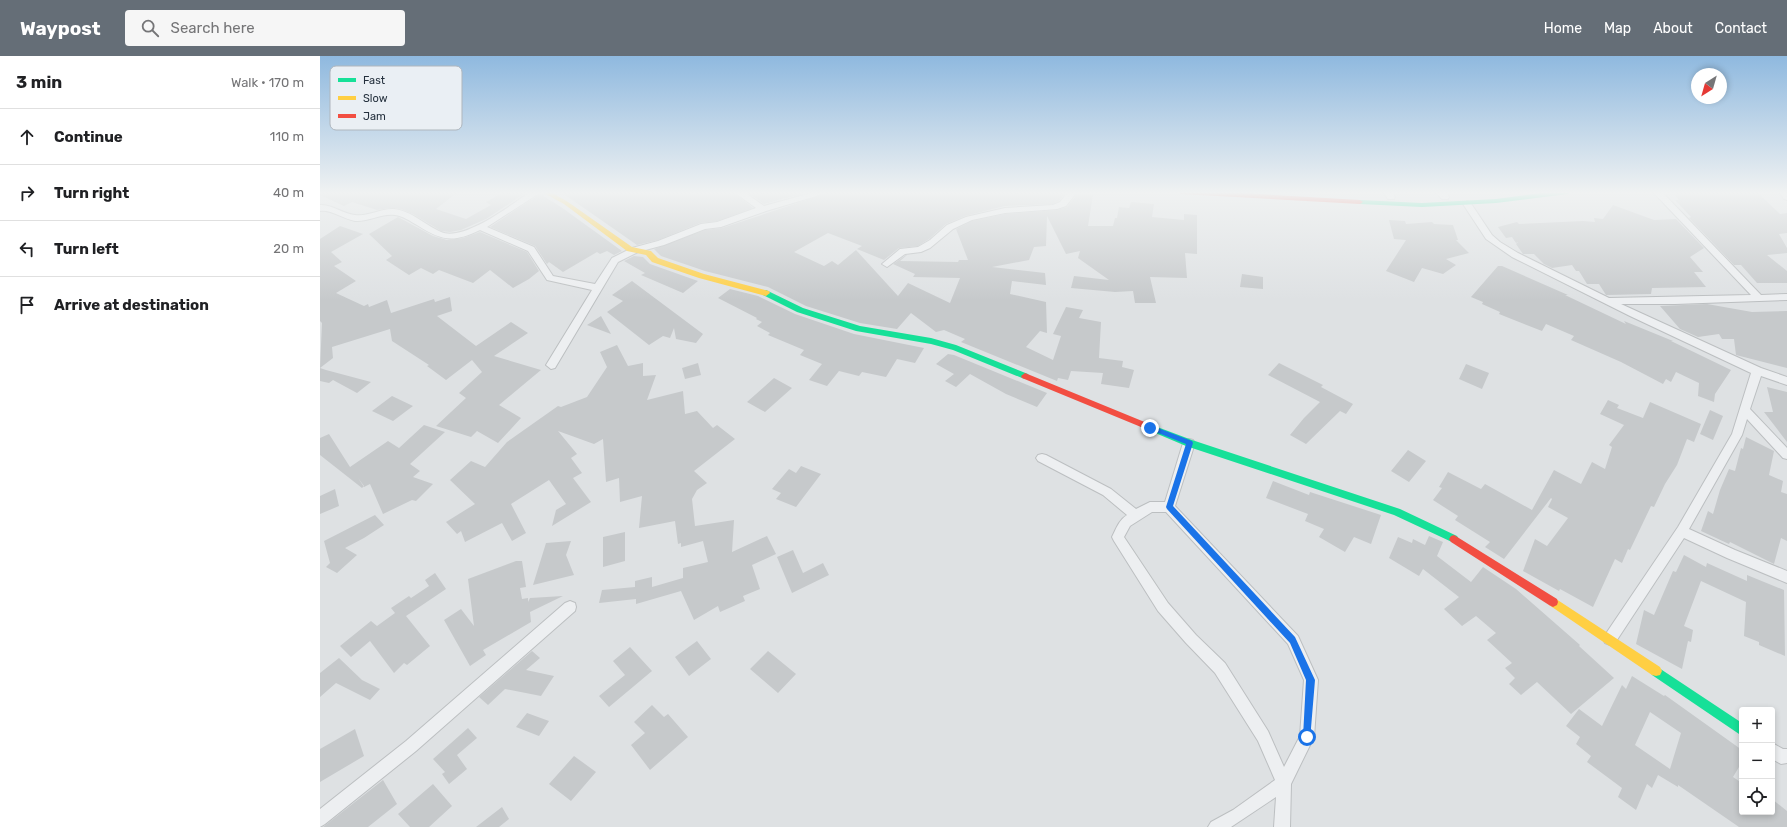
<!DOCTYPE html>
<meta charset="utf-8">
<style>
:root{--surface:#fff;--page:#f6f6f6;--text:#202124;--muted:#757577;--line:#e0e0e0;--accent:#656e77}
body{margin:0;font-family:Rubik,sans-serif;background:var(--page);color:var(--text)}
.controls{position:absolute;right:12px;bottom:12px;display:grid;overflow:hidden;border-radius:4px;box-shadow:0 2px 6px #0003}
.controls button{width:36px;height:36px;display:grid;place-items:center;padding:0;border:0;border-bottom:1px solid var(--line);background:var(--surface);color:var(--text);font:20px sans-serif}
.compass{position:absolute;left:1371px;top:12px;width:36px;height:36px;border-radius:50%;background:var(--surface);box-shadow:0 2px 6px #0003;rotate:217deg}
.stop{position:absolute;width:12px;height:12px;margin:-9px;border:3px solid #1a73e8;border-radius:50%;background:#fff}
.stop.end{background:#1a73e8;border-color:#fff;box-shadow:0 1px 4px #0008}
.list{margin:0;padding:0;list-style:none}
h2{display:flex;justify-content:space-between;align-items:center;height:52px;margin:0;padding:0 16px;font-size:17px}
h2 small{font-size:13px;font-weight:400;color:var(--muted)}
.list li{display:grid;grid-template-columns:26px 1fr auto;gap:12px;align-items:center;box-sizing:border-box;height:56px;padding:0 16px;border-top:1px solid var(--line)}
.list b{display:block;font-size:15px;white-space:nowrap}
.list em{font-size:13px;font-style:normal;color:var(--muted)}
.icon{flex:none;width:22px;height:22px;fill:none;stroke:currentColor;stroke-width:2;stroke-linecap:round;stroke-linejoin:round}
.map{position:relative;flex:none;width:1467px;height:771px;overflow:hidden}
header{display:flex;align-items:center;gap:24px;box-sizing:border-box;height:56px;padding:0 20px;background:var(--accent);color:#fff}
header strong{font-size:19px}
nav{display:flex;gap:22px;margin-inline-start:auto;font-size:14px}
.search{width:280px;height:36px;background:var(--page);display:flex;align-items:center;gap:10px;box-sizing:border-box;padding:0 14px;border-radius:4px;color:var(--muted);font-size:15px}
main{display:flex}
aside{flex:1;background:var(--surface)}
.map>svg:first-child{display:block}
</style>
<header>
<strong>Waypost</strong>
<div class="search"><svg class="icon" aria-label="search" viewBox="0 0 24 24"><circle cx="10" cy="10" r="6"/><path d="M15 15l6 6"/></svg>Search here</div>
<nav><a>Home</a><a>Map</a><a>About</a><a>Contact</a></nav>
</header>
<main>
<aside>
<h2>3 min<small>Walk · 170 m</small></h2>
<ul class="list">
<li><svg class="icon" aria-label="ahead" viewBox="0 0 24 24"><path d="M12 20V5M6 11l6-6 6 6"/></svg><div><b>Continue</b></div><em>110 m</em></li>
<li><svg class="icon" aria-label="right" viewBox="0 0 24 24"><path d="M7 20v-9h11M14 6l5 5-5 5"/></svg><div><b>Turn right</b></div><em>40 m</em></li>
<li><svg class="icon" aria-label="left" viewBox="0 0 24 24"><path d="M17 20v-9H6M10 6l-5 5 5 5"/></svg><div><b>Turn left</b></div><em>20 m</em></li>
<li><svg class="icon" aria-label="arrive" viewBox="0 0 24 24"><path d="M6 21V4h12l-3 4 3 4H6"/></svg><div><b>Arrive at destination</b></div></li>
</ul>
</aside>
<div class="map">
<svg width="1467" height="771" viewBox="0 0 1467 771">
<rect width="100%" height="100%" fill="#dee1e3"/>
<path fill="#c6c9cb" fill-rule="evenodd" d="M0,136H138L116,153L146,163L171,149L166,146L184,136H207L166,163L141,174L130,176L121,175L93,158L81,153L69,152L57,154L32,146L24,150L0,139Z
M239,136H370L373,138L377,136H413L433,152L397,165L380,167L338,184L317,189L251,143Z
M427,136H488L444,148Z
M511,136H746L739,145L733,148L685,150L645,160L626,168L609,183L598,190L579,192L564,204L537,193L542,190L508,177L474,196L504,210L512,205L518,209L536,194L578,240L588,227L630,247L640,222L593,221L595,218L573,208L586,199H587L580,205L638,206L639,204H648L636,173L652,165L685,158L737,154L747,151L758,137L773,139L768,170H793L795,162H797L799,151L809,152L811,146L834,148L832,161L864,164V158L877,159V198L865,197L867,222L830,221L836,247H815L813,235L795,236L751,232L754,220L789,224L758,202L760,195L746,198L727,160L726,190L714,191L709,204L672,211L725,217L726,229L692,225L690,238L726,246L727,277L720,275L706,291L733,304L741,280L733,278L746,251L763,254L759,262L781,266L779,302L803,305L802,311L814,314L809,332L781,328L783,317L751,315L748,324L738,322L737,325L641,286L645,283L624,274L616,276L591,257L577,273L540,267L486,250L448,231L385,215L341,200L334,193L385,174L402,172Z
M1352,136H1437L1460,158L1467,157V177L1459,178L1467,192V197L1447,199L1467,215V227H1437L1421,209H1414L1369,162L1371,161L1355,144H1359Z
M220,138L241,151L302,195L294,199L287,195L280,198L277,196L243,216L229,206L227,208L215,190L170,171Z
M1293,149L1334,164L1356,163L1384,192L1370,201L1383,216H1374L1386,231L1332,232L1331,238L1286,239L1279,228H1267L1259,215H1256L1252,209L1232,212L1224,208L1214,198H1203L1196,188L1198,186L1196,187L1192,181L1186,182L1178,171L1197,166L1199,168L1263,165L1275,166L1274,162L1283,163Z
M78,161L113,180L127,184L143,182L160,176L207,196L219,215L209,223L193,232L170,214L153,227L119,214L113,218L101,212L89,219L66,204L72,200L49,178Z
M1069,164L1085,165L1086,168L1112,166L1114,168L1133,169L1138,184H1136L1149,197L1126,203L1136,209L1123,218L1102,212L1094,226L1066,215L1086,184L1074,183Z
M20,170L43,178L11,196L22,206L14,210L36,225L16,237L44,250L48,248L49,251L67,244L71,257L114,243L115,246L130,241L132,255L117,260L156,290L191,266L208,277L174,300L221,314L179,349L201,362L178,387L157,375L151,381L116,370L146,342L139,337L162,316L152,304L126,324L107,310L109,309L72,285L70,273L12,291L13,302L0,312L2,267L0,265V183Z
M314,200L323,201L330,208L378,225L363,237L321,219L325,217L304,205Z
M1178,210H1182L1248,239H1245L1306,268L1304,265L1353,285H1351L1411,314L1395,338L1394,346L1378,340L1379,327L1356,316L1351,326L1346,323L1343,328L1301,306L1251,284L1254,280L1226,268L1222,275L1179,258L1180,256L1162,248L1163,246L1151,241Z
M922,218L943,221V233L920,231Z
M312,225L383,278L376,287L356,283L354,272L350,282L343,280L329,289L287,256L303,245L292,239Z
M410,233L438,240L475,258L534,278L604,292L595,307L577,303L566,321L542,316L539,320L519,315L507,330L489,324L502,308L480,299L484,294L448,279L450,277L437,270L442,266L436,263L437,262L398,242Z
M1387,248L1432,256L1467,255V312L1416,299L1414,283H1402L1399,278L1378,281L1360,273L1340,250Z
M281,260L291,278L267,269Z
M297,289L308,310L323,307V320L336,319L327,344L363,335L365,358L377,355L393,372L397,369L415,383L374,415L387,427L377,434L372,443L375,470L414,464L412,496L447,480L456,498L432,509L440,533L423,540L425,545L400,556L398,550L374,564L361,535L316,548V543L279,547L282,534L315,531V525L332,521V531L363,522V512L388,506L383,485L361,491V487L358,488L355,465L319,472L322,440L300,446L299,422L286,426L283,383L274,388L238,375L257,398L251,402L262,417L253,422L271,446L232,470L236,454L246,448L229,424L191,448L206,477L192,485L182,467L145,486L141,475L137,478L126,466L155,448L130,424L151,405L165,411L187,386L238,350L241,351L267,341L287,311L280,296Z
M628,298L634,299L727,337L717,351L686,338L650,318L636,331L625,325L634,318L616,308Z
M378,307L381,319L365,323L362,312Z
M959,307L1003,329L1001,331L1033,348L1026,358L1020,355L986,388L970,379L984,362L1000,346L948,319Z
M1146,308L1169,317L1162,333L1139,323Z
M0,312L6,314L51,326L37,337L13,324L9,327L0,325Z
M454,322L472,332L445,356L427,346Z
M1447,331L1467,336V386L1444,356H1453Z
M72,340L93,350L73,365L52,355Z
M1288,344L1299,349L1297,352L1323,362L1330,346L1381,368L1374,386L1367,383L1357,409L1345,428L1334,451L1331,450L1310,494L1308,493L1302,507L1295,503L1273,551L1240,533L1239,535L1203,515L1215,483L1227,490L1248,462L1228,451L1232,443L1231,442L1184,503L1165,491L1170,486L1135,464L1138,460L1113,444L1122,432L1119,431L1128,416L1161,433L1165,428L1212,454L1234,414L1261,428L1272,406L1285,413L1292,391L1289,389L1304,369L1280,358Z
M1390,354L1403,360L1393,384L1380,378Z
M104,369L125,376L90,408L100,415L93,421L113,428L96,445L92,444L63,458L50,428L44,431L38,422L44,430L42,432L0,399V382L9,378L30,411L68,385L79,392Z
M1426,381L1454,395L1449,419L1463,425L1461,436L1467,438V485L1461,482L1454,508L1410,486L1409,488L1381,475L1388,455L1393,458L1400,434L1409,413L1415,415L1421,392L1423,393Z
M1088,394L1106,405L1089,426L1071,415Z
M481,410L501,418L476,451L456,443L461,437L452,433L469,413L476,417Z
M953,425L989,439L990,436L1061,459L1051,488L1034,481L1025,496L999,481L1004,473L985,465L988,458L946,442Z
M15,433L19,450L0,458V440Z
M55,459L64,469L44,482L25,492L37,499L17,517L6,511L10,507L4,485Z
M305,476V505L283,511V481Z
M1109,480L1123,486L1117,500L1151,526L1163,511L1196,533L1260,589L1259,590L1294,622L1251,658L1217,626L1201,639L1189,628L1195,622L1185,612L1192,607L1167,584L1176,577L1156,560L1142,570L1124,553L1139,541L1103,513L1099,520L1069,502L1078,481L1092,487L1093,483L1105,489Z
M251,485L246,499L254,519L213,529L226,487Z
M473,494L483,517L503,507L509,519L472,537L457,501Z
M1364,499L1386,511L1387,507L1427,525V519L1464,534L1465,600L1439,589V586L1424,580L1426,546L1381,525L1364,570L1373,574L1371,586L1368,585L1362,613L1316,588L1324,554L1334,559L1353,515L1356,516Z
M196,505H202L206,531L200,532L202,543L208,542V546L210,542L243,540L210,556L211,566L163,594L166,599L150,610L124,564L141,553L154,570L148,523Z
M115,517L126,533L86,560L110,590L87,609L84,607L74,617L50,585L31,601L20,590L51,565L57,570L75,557L71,552L89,540L91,542L109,530L105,524Z
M377,585L391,603L369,620L355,601Z
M310,591L332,615L289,651L279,640L305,619L293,605Z
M212,595L220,602L206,614L234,620L221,640L185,633L168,649L159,641Z
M448,595L476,618L458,637L430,613Z
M19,602L42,624L60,633L50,644L16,627L0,641V617Z
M1312,620L1344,640L1345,639L1422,694V706L1413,721L1422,727V756H1452V743L1467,755V771H1419L1358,729V731L1338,719L1332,732L1327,728L1316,754L1298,741L1302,732L1267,706L1271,700L1256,688L1260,681L1246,670L1259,653L1282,670L1302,629L1306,633ZM1330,656L1361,677L1350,713L1315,689Z
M332,649L344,661L348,658L368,681L330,714L311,689L325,677L314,666Z
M207,657L229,665L219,680L196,671Z
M148,672L157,682L137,699L147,713L129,728L122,718L125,716L113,703Z
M35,673L44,700L0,726V693Z
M254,700L276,716L251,745L229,728Z
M63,724L77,748L48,771H3Z
M113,728L132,750L109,771H90L78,758Z
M182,751L189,763L179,771H156Z"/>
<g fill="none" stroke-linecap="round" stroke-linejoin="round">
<g stroke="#bcbfc1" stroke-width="2">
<path id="street" d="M210,136H221L167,171L214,191L233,220L275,228L292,202L312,192L338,185L381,168L397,166L436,152L414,136H424L444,150L495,136H510L446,155L401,171L385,173L344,189L318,196L298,206L235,312L231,313L226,309L272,234L227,224L208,195L160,174C133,187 122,185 97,169C90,165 83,160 75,159C61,157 49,166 35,165C24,163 10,153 0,155V149C12,148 23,158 35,159C48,161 61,152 74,153C92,155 105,169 121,176C143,186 191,149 210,136Z
M748,136H757L746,150L737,153L685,157L652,164L633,173L610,192L601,196L585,198L567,211L562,208L580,193L598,191L610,184L627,169L646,161L685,152L733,149L740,146Z
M1063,136H1072L1075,141L1074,143H1068Z
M1115,136H1125L1129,141L1128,143H1122Z
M1333,136H1342L1441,239L1467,238V244L1355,248H1301L1441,312L1467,321V329L1441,320L1430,353L1467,392V403L1463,402L1427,363L1422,379L1369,473L1415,494L1467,515V527L1407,502L1364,482L1295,587L1290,589L1285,587L1283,583L1285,579L1358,471L1412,378L1431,317L1310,260L1192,201L1166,183L1143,148L1147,145L1150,146L1172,179L1180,186L1198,197L1289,242L1431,239Z
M1459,136H1467V144L1464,143Z
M869,383L873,384L875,387L855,450L978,580L998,624L994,681L971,728L970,771H954L956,741L911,771H888L891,766L913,754L955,724L938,685L895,617L866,587L838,555L794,485L792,481C796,473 799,464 807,459L783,439L718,405L716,402L718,399L722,398L726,399L791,433L816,453L830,446H845L863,387L865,384ZM832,456H846L968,588L984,624L980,680L964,711L948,675L905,607L876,579L848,547L804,481L810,470Z
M250,545L255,547L256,551L255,555L96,695L5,768L0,771V753L86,685L245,547Z
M1452,687L1463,693H1467V707L1461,708L1452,703Z"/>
</g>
<use href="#street" fill="#edeff1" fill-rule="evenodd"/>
<path fill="#16e098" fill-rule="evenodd" d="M1228,136H1251L1248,138L1176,147L1102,151L1040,148L1037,146L1040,144L1102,147L1176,143Z
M446,234L483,252L540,270L611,282L636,289L708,318L709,320L705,323L702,322L633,294L611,288L536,275L477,256L443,239L442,237L443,235Z
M824,366L872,384L1080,453L1137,480L1139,483L1137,486L1134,487L1074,459L866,390L821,371L820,369Z
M1336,610L1422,667V680L1332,619L1330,615L1332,611Z"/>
<path fill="#ffcf43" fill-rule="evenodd" d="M222,136H231L248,146L312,191L331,195L338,202L384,218L449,235L450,237L446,240L379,222L332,206L326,199L307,195L244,148Z
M1233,541L1340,611L1342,615L1340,619L1336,620L1332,619L1229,549L1228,546L1229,543Z"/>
<path fill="#f24e42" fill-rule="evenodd" d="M858,136H906L1040,144L1043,146L1040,148L861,138Z
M705,317L827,367L828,369L824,372L821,371L702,322L701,320Z
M1134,479L1237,543L1238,546L1237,549L1233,551L1229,549L1131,486L1129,483L1131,480Z"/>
</g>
<linearGradient id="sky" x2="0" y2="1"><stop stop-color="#8fb9df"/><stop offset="0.56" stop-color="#f0f2f2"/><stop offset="1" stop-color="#f0f2f2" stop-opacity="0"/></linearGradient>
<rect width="1467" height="244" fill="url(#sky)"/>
<path fill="#1a73e8" d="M830,369L872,385L873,387L853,450L975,581L995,624L990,684L987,685L983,681L986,624L970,587L847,453L846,451L866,388L828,373V370Z"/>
<rect x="10" y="10" width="132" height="64" rx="6" fill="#eaeff4" stroke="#afb6bd" stroke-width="1"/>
<rect x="18" y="22" width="18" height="4" fill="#16e098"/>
<rect x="18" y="40" width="18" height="4" fill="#ffcf43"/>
<rect x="18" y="58" width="18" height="4" fill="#f24e42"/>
<g font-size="11" fill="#24303d">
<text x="43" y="28">Fast</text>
<text x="43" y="46">Slow</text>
<text x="43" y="64">Jam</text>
</g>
</svg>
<div class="controls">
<button>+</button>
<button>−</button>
<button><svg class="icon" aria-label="locate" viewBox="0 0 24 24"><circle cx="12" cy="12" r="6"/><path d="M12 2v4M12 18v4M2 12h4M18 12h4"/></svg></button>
</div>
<svg class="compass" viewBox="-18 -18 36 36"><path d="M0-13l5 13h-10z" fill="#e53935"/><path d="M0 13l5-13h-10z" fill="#757577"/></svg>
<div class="stop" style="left:987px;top:681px"></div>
<div class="stop end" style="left:830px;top:372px"></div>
</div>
</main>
